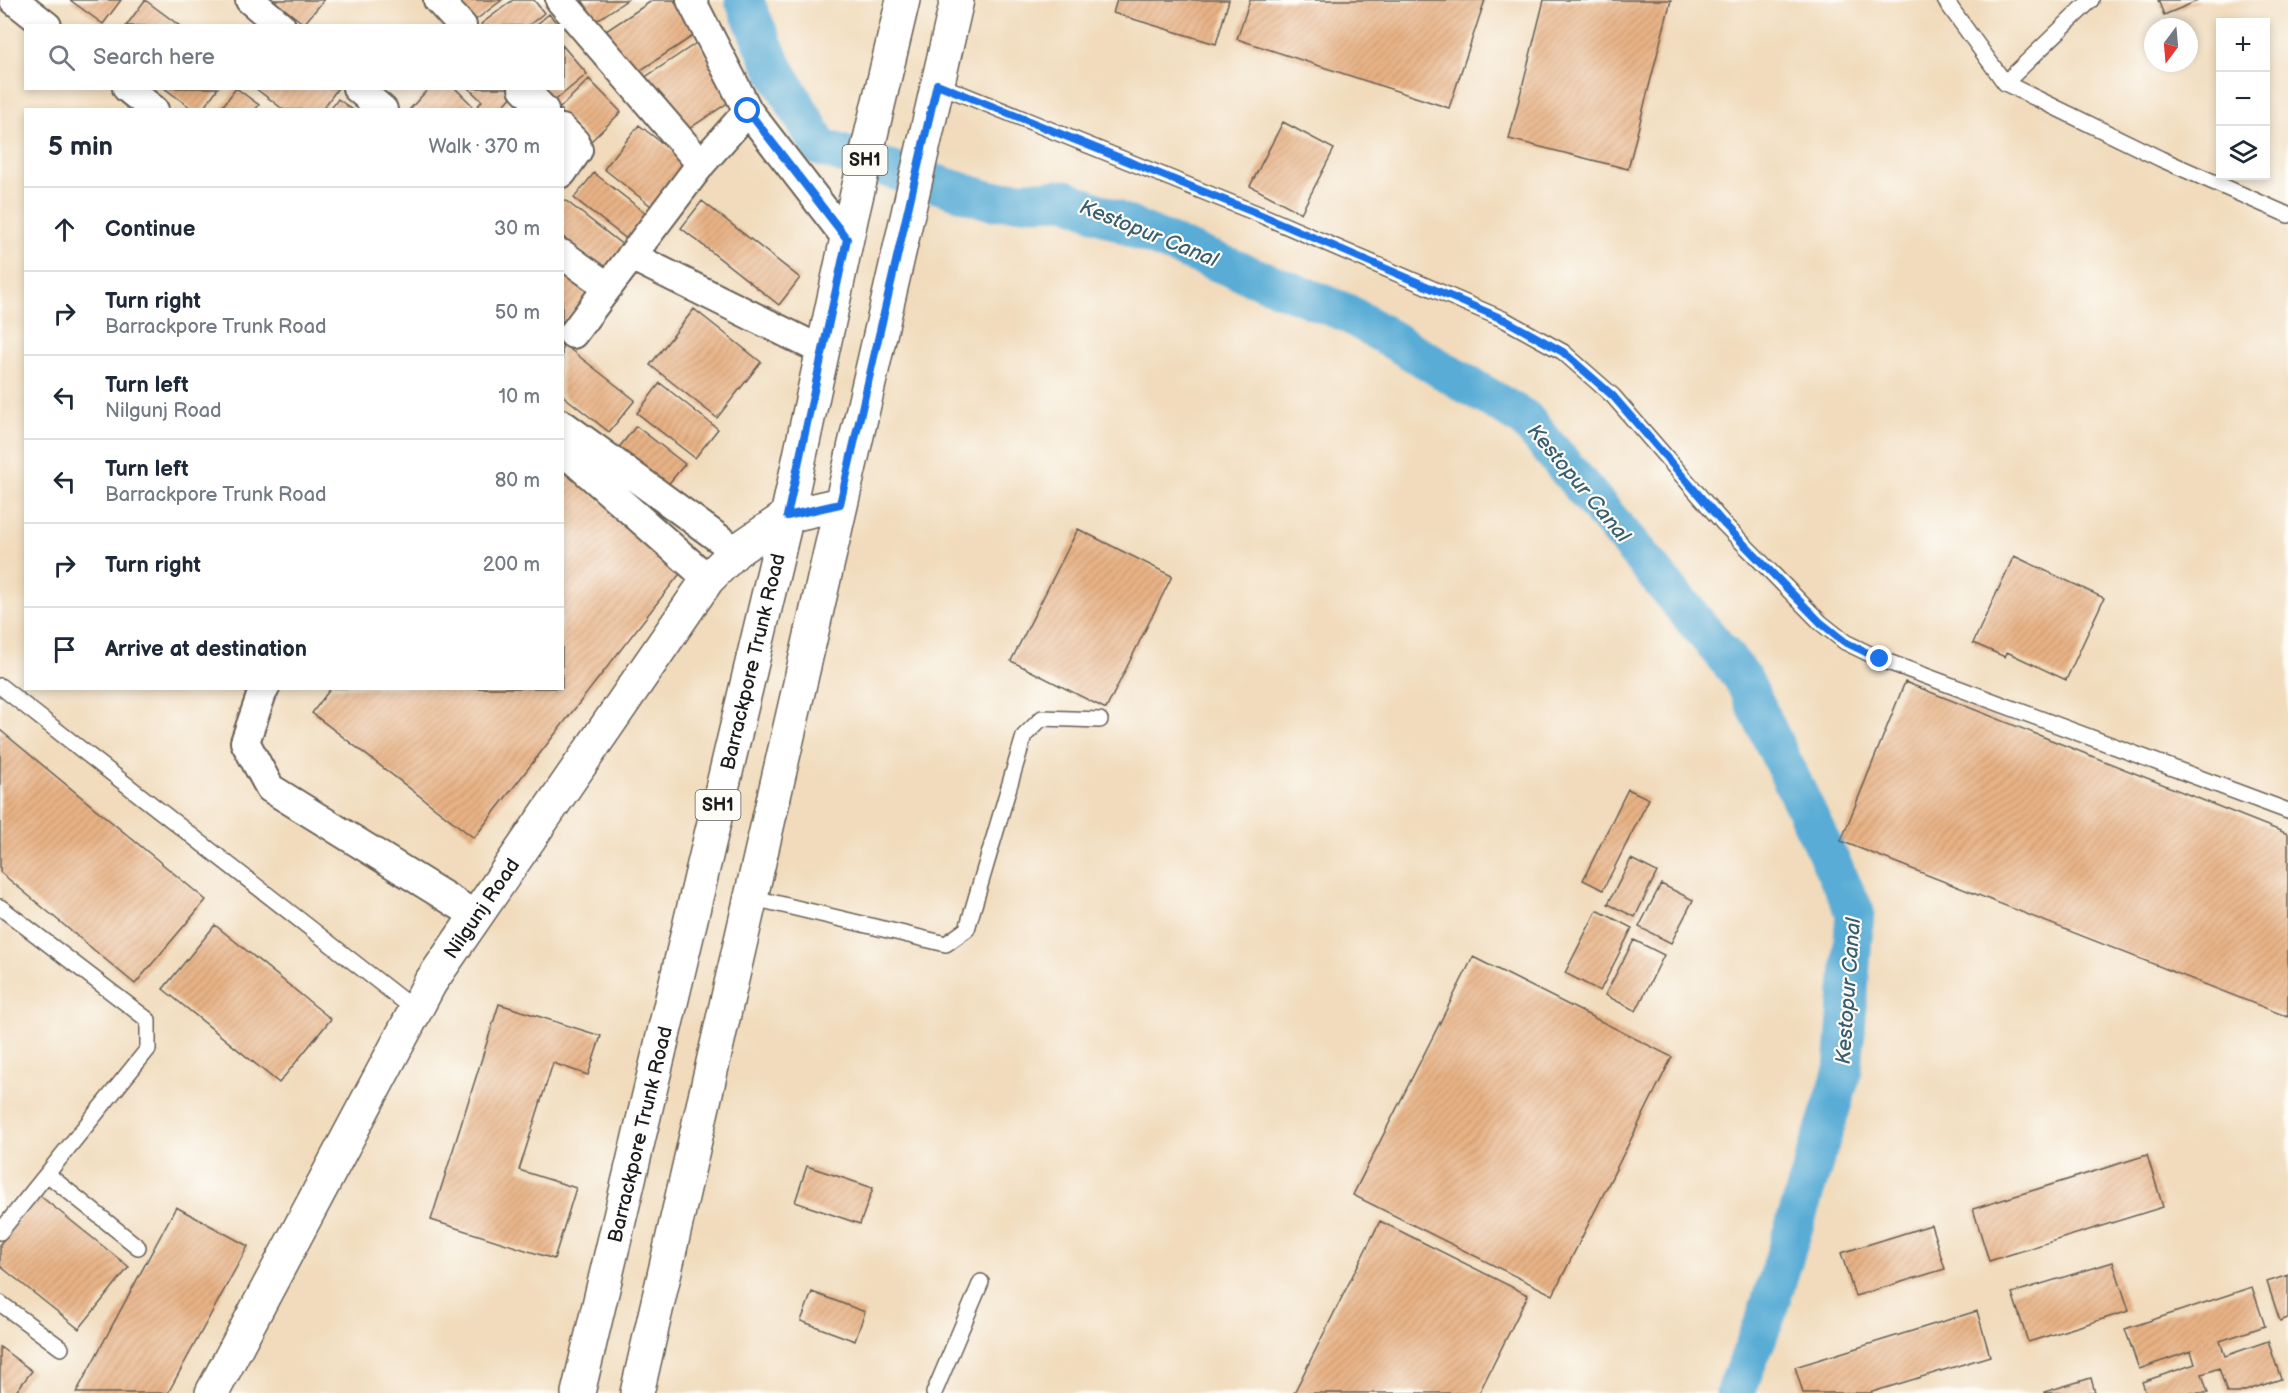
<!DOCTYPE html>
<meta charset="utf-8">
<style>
:root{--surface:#fff;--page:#f2f2f3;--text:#1f2937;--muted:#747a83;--line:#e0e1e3}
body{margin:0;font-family:"Balsamiq Sans",sans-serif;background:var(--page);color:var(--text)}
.controls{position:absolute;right:18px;top:18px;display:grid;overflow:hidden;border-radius:0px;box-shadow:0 3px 9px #0003}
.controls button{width:54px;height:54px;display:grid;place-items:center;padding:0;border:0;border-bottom:2px solid var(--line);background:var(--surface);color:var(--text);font:30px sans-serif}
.compass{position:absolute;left:2144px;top:18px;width:54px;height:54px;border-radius:50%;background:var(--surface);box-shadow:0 3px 9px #0003;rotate:196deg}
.stop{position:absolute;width:18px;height:18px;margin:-14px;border:4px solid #1a73e8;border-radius:50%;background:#fff}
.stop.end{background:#1a73e8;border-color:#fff;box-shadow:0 2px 6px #0008}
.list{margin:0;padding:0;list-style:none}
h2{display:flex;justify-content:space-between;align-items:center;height:78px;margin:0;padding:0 24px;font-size:26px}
h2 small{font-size:20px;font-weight:400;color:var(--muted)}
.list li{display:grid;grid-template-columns:39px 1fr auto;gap:18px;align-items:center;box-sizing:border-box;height:84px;padding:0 24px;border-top:2px solid var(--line)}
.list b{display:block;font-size:22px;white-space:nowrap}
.list p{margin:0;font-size:20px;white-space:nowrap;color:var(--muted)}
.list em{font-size:20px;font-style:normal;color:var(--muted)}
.icon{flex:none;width:33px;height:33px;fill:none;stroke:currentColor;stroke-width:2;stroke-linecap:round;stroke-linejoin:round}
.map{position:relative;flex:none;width:2288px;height:1393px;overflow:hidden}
.search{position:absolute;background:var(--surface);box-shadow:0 3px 9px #0003;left:24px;top:24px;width:540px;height:66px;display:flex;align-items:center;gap:15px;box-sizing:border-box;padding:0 21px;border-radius:0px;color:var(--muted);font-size:22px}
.panel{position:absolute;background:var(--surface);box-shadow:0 3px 9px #0003;left:24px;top:108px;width:540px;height:582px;border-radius:0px}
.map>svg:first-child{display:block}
</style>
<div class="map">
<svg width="2288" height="1393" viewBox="0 0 2288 1393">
<defs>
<pattern id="building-hatch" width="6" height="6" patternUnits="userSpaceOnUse" patternTransform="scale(1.5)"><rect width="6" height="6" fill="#e8b285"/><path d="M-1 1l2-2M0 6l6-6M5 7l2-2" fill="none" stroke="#c69872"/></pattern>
</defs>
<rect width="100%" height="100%" fill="#fdfcf7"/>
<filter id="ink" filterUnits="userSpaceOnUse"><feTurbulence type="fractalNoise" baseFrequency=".0167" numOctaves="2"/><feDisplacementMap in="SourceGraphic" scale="12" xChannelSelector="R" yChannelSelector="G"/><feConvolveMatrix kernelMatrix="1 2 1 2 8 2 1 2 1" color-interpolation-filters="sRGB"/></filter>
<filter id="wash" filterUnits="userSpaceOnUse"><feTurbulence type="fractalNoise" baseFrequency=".008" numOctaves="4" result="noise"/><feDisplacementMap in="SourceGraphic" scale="24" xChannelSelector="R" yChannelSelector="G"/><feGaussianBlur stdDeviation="1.35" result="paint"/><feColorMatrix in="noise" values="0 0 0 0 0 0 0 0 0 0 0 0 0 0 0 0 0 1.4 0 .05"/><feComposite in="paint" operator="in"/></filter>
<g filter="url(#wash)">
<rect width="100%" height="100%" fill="#f1dbbc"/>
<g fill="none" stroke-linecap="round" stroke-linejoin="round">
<path stroke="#59acd5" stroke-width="39" d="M744,0L771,62L820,147L991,201L1066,199L1186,250L1347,313L1525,419L1742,677L1855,912L1843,1070L1765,1319L1735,1393"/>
</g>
<g id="blocks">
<path fill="url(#building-hatch)" d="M70,0H121L103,24Z
M145,0L180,26H126Z
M273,0H324L304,24Z
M454,0H502L469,25Z
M513,0H534L544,13L528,26H482L481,24Z
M582,0H627L596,21Z
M653,0H674L696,34L635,74L606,31Z
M1117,0H1229L1216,44L1113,13Z
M1250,0H1485L1449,108L1237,39Z
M1544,0H1671L1628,169L1509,139Z
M2158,0H2200L2164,15Z
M549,14L559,26H535Z
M698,42L735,98L681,134L644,78Z
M562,45L587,74L552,103L541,88H562Z
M589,79L621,112L591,141L562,113V110H558Z
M164,88H218L202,110H194Z
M236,88L259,105L255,110H220Z
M255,88H338L322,110H284Z
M429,88H455L472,105L468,110H409Z
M468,88H519L500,110H474L482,101Z
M338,99L353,110H330Z
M1283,122L1334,149L1301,213L1250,186Z
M639,125L686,162L651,206L604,169Z
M594,173L648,215L628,240L574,198Z
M565,200L624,246L606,270L562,236V204Z
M702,201L800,278L779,305L681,228Z
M562,272L589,292L562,325Z
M694,309L761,362L717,418L650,365Z
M562,343L635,400L609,432L562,395Z
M660,383L718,429L695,458L637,413Z
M636,426L685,464L665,488L617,450Z
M562,471L686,566L474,838L312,713L331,688H562Z
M1078,529L1172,576L1106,709L1011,661Z
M2014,556L2104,598L2066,680L2007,652L2005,657L1973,643Z
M1905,682L2288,834V1017L1841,841Z
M0,730L206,900L135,984L0,872Z
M1628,789L1649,799L1603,890L1583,880Z
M1631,859L1657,872L1635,917L1608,904Z
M1661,884L1693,900L1671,943L1639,927Z
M1597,910L1632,928L1600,991L1565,973Z
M215,925L331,1019L279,1083L163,989Z
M1634,940L1664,955L1636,1011L1605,995Z
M1473,957L1672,1057L1553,1295L1353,1195Z
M499,1004L601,1036L588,1075L553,1063L519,1170L576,1188L554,1259L431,1220Z
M2147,1155L2163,1207L1989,1261L1973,1209Z
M807,1166L873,1188L860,1224L795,1202Z
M39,1195L129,1267L79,1329L0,1266V1244Z
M176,1207L248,1246L168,1393H76Z
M1380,1221L1528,1295L1479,1393H1294Z
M1931,1225L1945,1269L1855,1296L1841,1253Z
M2113,1262L2129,1311L2028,1342L2012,1293Z
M2288,1275V1318L2280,1321L2267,1282Z
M2252,1287L2265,1326L2220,1341L2225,1356L2268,1341L2281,1379L2239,1393H2227L2219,1368L2202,1374L2208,1393H2146L2142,1382L2195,1364L2191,1351L2139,1369L2125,1329Z
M812,1292L865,1312L855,1341L801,1321Z
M1977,1311L1990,1356L1869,1393H1803L1795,1367Z
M0,1347L32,1371L15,1393H0Z
M2091,1378L2095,1393H2044V1392Z"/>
</g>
</g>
<g filter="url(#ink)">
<use href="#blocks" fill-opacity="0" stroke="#675f54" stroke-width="1.5"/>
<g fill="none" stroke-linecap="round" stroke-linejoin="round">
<g stroke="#675f54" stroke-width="18">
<path id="service" d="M1945,0L2005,83L2161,159L2288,215
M2005,83L2091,0
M937,84L1261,215L1505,320L1563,352L1613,396L1724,524L1821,623L1845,642L1880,659L2288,811
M0,686L415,1010
M750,897L946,944L967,929L1024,736L1042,718L1100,720
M0,907L148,1020V1049L0,1232
M47,1174L138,1247
M0,1303L61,1348
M934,1393L981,1282"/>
</g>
<g stroke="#675f54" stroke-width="32">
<path id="minor" d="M14,0L47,26
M250,0L281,26
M438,0L462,26
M560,0L701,164L608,287L562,254
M691,0L748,111L847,239
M127,88L154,110
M357,88L383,110
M523,88L544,110
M562,129L575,142L578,150L562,173
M701,164L748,111
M631,256L823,351
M573,334L608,287
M562,424L736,551
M562,450L708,579
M265,688L262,693L245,742L270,788L475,915"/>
</g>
<g stroke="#675f54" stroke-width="36">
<g id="tertiary">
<path id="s1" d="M212,1393L430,983L708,579L736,551L787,516L840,504"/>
</g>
</g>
<g stroke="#675f54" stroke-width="36">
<g id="primary">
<path id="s2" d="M578,1393L787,516L852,215L903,0"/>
<path d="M637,1393L957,0"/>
</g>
</g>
<use href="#service" stroke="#fff" stroke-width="15"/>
<use href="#minor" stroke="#fff" stroke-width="28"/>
<use href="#tertiary" stroke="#fff" stroke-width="33"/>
<use href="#primary" stroke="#fff" stroke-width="33"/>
</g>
</g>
<g fill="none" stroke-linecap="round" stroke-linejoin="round" filter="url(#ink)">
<path stroke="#1a73e8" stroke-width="8" d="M748,111L847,239L787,516L840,504L937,84L1261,215L1505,320L1563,352L1613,396L1724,524L1821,623L1845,642L1880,659"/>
</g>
<g text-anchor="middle" stroke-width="4.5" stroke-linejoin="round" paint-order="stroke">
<g fill="#fdfcf7" stroke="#605f5e" stroke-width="1.5">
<rect x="842.5" y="145" width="45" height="30" rx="4.5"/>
<rect x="695.5" y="790" width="45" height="30" rx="4.5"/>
</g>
<g font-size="18" font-weight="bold" fill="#1c1c1c">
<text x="865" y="166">SH1</text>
<text x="718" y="811">SH1</text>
</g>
<g font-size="20" fill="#1c1c1c" stroke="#fdfcf7">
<text dy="7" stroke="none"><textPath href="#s2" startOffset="752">Barrackpore Trunk Road</textPath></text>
<text dy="7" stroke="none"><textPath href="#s1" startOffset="555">Nilgunj Road</textPath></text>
<text dy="7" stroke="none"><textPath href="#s2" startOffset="266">Barrackpore Trunk Road</textPath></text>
</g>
<g font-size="21" font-style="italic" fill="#375d6f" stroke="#fdfcf7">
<text transform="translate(1149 233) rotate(22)" y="7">Kestopur Canal</text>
<text transform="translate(1579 483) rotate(50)" y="7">Kestopur Canal</text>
<text transform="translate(1848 991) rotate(-86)" y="7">Kestopur Canal</text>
</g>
</g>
</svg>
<div class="controls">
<button>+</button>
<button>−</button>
<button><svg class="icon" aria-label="layers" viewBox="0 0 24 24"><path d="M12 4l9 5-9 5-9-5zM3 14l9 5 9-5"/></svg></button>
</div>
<svg class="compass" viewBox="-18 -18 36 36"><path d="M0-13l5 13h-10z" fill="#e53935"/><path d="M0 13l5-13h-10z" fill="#747a83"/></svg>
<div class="stop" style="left:748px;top:111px"></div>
<div class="stop end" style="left:1880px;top:659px"></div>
<div class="search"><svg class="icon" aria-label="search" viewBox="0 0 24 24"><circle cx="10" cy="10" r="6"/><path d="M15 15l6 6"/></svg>Search here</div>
<section class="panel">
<h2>5 min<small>Walk · 370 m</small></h2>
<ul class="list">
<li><svg class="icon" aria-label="ahead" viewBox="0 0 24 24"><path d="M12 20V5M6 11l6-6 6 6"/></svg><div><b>Continue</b></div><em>30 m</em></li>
<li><svg class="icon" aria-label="right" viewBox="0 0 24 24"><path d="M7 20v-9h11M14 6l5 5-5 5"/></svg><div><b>Turn right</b><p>Barrackpore Trunk Road</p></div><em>50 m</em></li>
<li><svg class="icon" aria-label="left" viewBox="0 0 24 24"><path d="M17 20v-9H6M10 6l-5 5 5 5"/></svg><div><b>Turn left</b><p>Nilgunj Road</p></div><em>10 m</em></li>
<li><svg class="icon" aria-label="left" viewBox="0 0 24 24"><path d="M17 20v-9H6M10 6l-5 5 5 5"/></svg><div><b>Turn left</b><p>Barrackpore Trunk Road</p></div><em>80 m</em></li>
<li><svg class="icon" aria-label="right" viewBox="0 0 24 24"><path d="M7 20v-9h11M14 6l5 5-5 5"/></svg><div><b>Turn right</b></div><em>200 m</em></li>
<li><svg class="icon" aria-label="arrive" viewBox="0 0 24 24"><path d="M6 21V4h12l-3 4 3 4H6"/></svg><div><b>Arrive at destination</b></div></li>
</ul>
</section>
</div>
